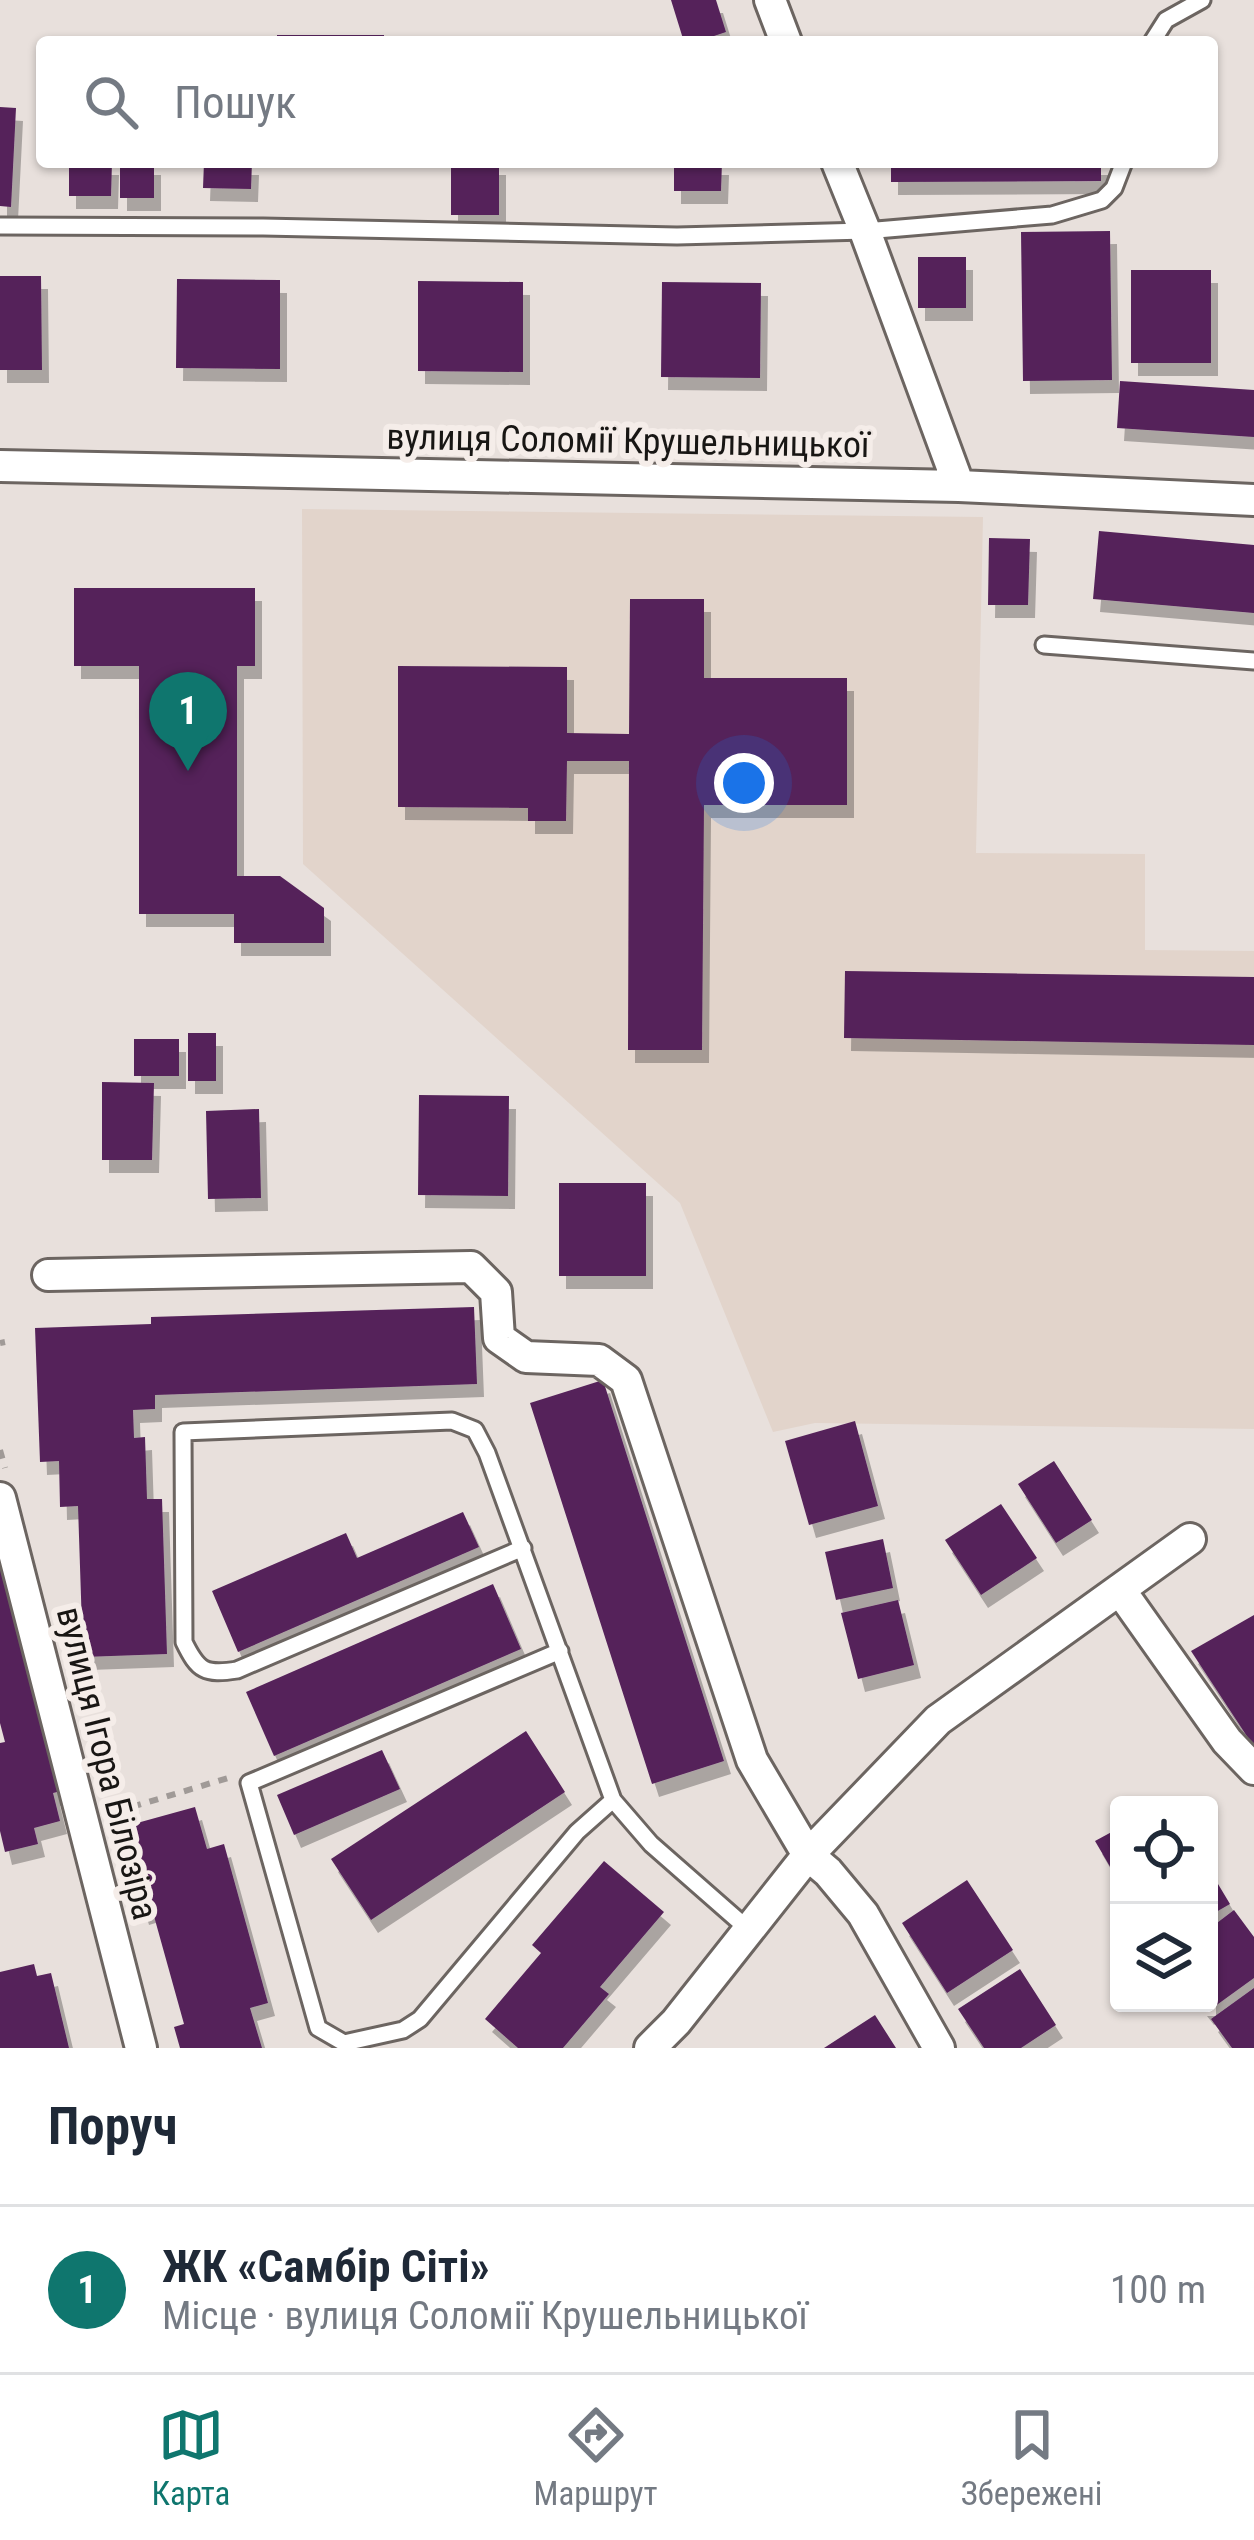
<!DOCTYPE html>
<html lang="uk">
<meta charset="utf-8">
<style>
:root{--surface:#fff;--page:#f6f6f7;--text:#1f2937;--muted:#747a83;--line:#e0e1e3;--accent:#0f766e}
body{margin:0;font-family:"Roboto Condensed",sans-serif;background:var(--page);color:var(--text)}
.controls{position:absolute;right:36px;bottom:36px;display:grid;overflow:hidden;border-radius:12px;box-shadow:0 3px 9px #0004}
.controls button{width:108px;height:108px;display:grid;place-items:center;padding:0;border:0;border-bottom:3px solid var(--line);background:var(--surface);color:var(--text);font:60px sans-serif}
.you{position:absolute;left:744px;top:783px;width:42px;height:42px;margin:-30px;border:9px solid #fff;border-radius:50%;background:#1a73e8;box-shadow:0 0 0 18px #1a73e833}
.badge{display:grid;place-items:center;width:78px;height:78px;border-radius:50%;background:var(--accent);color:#fff;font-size:39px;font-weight:700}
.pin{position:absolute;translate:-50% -99px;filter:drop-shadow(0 3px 6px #0008)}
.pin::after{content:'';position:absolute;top:63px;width:42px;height:36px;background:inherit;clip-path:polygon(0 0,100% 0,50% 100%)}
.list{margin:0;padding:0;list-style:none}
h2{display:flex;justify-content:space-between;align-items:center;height:156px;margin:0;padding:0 48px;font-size:51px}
h2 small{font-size:39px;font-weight:400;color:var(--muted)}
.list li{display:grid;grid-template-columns:78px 1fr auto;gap:36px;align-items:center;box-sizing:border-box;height:168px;padding:0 48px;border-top:3px solid var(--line)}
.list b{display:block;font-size:45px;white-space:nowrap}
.list p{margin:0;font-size:39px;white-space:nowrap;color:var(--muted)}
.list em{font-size:39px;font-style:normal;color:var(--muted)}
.icon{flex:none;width:66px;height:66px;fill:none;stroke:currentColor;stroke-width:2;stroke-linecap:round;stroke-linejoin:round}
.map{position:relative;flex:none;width:1254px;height:2048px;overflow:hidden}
.search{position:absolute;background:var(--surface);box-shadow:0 3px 9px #0004;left:36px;right:36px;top:36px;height:132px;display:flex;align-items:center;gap:30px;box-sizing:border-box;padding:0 42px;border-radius:12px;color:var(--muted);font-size:45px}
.sheet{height:324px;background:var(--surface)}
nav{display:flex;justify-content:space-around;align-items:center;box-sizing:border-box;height:168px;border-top:3px solid var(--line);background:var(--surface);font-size:33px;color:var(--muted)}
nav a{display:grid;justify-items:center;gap:6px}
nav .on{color:var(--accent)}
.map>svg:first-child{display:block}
</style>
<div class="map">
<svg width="1254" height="2048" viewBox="0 0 1254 2048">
<defs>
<filter id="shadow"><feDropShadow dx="7" dy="13" stdDeviation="0" flood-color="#0004"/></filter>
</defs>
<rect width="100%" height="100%" fill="#e8e0dc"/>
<path fill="#e2d4cb" d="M302,509L983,517L976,853L1145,854V950L1254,951V1429L815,1423L773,1432L680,1203L303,864Z"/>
<path fill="#55225a" filter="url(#shadow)" d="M671,0H716L726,32L696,42H684Z
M277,35H384V42H277Z
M0,107L16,108L11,207L0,206Z
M69,162H112L111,196H69Z
M120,162H154V198H120Z
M204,162H252L251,189L203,188Z
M451,162H499V215H451Z
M674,162H722L721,191H674Z
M891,162H1101V181L891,182Z
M1110,231L1112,380L1023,381L1021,232Z
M918,257H966V308H918Z
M1131,270H1211V363H1131Z
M0,276H41L42,370H0Z
M177,279L280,280V369L176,368Z
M418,281L523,282V372L418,371Z
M662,282L761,283L760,378L661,377Z
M1120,381L1254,390V437L1117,428Z
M1099,531L1254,545V613L1093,599Z
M989,538L1030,539L1028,605H988Z
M74,588H255V666H237V876H280L324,908V943H234V914H139V666H74Z
M630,599H704V678H847V805H704L702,1050H628L629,761H567L566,821H528V808L398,807V666L567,667V733L629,734Z
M845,971L1254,977V1045L844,1038Z
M188,1033H216V1081H188Z
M134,1039H179V1076H134Z
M102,1082L154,1083L152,1160H102Z
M419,1095L509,1096L508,1196L418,1195Z
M259,1109L261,1198L208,1199L206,1111Z
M559,1183H646V1276H559Z
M474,1307L477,1384L155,1395V1409L133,1410L134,1438L145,1437L147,1499H162L167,1654L83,1657L78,1506L60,1507L59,1461L40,1462L35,1328L151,1324V1317Z
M603,1380L724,1761L652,1784L530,1403Z
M855,1421L878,1506L809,1525L785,1441Z
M1054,1461L1092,1520L1056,1543L1018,1484Z
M1001,1504L1037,1558L981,1595L945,1540Z
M463,1512L479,1547L238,1652L212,1591L346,1533L357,1558Z
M883,1539L893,1588L836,1600L825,1552Z
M0,1547L65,1790L53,1793L60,1821L34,1828L38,1844L5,1852L0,1831V1743L5,1742L0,1723Z
M493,1584L521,1649L274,1756L246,1692Z
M898,1600L914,1665L858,1679L841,1613Z
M1254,1615V1747L1191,1651Z
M526,1731L565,1792L371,1920L331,1859Z
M382,1750L400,1789L294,1835L277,1795Z
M195,1807L207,1849L224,1844L268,2003L250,2008L262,2048H180L174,2027L184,2024L152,1909L142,1912L119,1828Z
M1119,1828V1882L1095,1841Z
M604,1861L664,1912L600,1987L609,1994L563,2048H518L485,2019L541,1953L532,1945Z
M1209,1869L1230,1904L1209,1916Z
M967,1880L1013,1950L947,1993L902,1923Z
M1234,1910L1254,1937V1978L1207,2012L1200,2003H1209V1929Z
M34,1964L37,1976L51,1973L69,2048H0V1972Z
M1020,1969L1056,2025L1021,2048H984L958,2009Z
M1254,1988V2048H1232L1211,2019Z
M875,2015L896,2048H824Z"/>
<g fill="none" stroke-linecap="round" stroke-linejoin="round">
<g stroke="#6c6561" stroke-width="21">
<path id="service" d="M1152,42L1166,20L1202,0
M0,226L263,227L677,236L865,231L1052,215L1102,200L1114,188L1124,162
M1044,645L1254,661
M523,1548L237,1670C205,1675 198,1671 184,1642L183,1432L452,1421L475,1430L487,1453L613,1800L651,1844L749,1930
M560,1651L249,1783L318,2028L344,2043L403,2030L420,2019L577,1832L613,1800"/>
</g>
<g stroke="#6c6561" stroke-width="36">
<path id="minor" d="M770,0L786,42
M837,162L865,231L959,486
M0,466L959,486L1254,500
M48,1275L471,1267L496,1292L499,1338L526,1357L599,1360L626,1380L752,1760L808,1855L828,1872L863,1914L939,2048
M0,1498L141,2048
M1120,1590L1227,1741L1254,1769
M650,2048L676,2022L808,1855L938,1720L1190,1539"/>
</g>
<path stroke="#a09a97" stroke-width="6" stroke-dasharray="9 9" stroke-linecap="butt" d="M0,1343L5,1342
M0,1450L5,1468
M115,1812L228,1778"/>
<use href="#service" stroke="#fff" stroke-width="15"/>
<use href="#minor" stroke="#fff" stroke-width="30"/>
</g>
<g text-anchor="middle" stroke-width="12" stroke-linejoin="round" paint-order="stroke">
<g font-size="36" fill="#181614" stroke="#f5ede9">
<text transform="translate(628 440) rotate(1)" y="13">вулиця Соломії Крушельницької</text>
<text transform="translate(108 1763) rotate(76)" y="13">вулиця Ігора Білозіра</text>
</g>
</g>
</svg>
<div class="controls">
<button><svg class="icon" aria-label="locate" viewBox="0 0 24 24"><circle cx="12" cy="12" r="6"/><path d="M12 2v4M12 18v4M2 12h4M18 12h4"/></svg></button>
<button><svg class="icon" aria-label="layers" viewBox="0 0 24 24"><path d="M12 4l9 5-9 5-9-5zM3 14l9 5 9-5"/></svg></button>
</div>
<div class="you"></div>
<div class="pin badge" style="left:188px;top:771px">1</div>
<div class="search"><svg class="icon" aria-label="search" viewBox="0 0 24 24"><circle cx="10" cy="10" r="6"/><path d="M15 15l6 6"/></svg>Пошук</div>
</div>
<section class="sheet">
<h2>Поруч<small></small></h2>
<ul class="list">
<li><span class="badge">1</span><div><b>ЖК «Самбір Сіті»</b><p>Місце · вулиця Соломії Крушельницької</p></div><em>100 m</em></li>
</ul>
</section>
<nav>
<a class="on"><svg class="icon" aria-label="map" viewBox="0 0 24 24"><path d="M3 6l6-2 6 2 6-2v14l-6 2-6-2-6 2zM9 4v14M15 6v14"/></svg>Карта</a>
<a><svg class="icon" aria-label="directions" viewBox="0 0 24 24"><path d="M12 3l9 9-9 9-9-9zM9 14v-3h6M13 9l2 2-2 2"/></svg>Маршрут</a>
<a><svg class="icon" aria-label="saved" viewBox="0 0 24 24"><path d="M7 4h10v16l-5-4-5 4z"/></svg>Збережені</a>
</nav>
